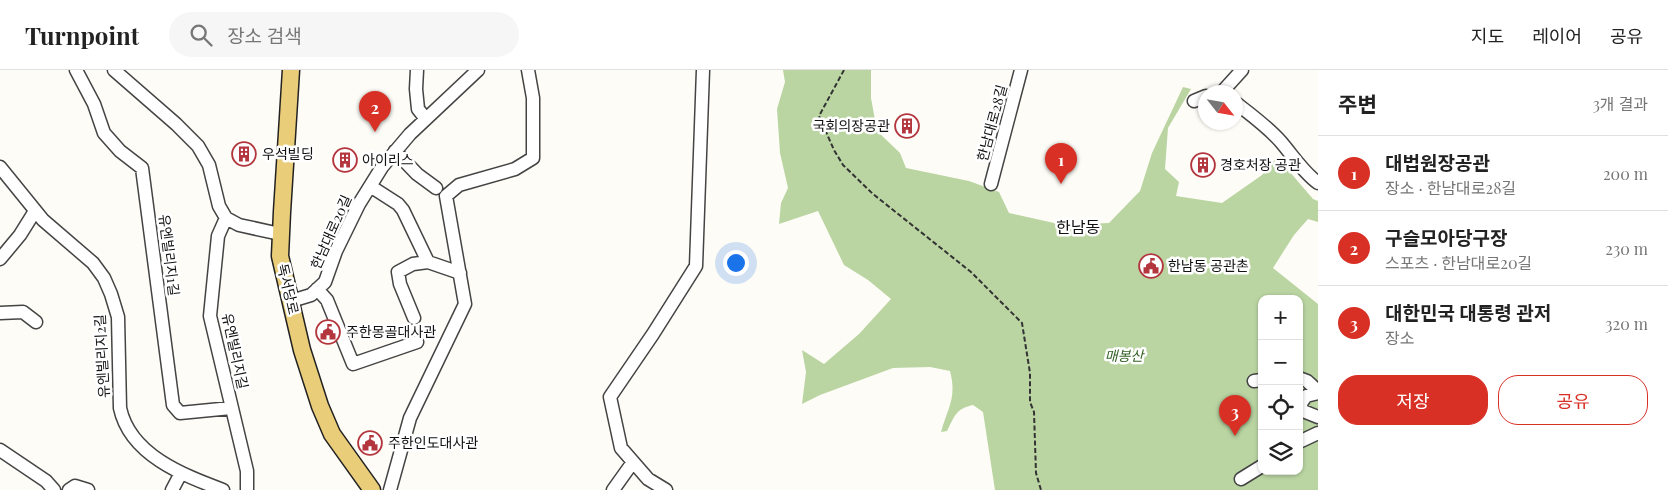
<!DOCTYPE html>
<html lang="ko">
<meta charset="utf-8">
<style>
:root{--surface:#fff;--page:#f6f6f6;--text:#222;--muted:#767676;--line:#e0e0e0;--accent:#d93025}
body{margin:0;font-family:"Playfair Display","Noto Sans KR",serif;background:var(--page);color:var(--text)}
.controls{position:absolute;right:15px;bottom:15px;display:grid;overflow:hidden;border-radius:10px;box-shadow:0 1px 4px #0004}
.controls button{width:45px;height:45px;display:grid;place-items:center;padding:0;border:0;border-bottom:1px solid var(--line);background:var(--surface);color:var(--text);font:25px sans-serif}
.compass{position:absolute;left:1198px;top:15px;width:45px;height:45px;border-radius:50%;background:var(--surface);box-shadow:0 1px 4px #0004;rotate:121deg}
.you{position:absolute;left:735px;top:192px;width:18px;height:18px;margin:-12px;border:4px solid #fff;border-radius:50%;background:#1a73e8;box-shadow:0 0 0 8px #1a73e833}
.badge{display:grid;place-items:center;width:32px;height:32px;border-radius:50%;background:var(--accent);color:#fff;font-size:16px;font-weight:700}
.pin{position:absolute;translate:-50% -41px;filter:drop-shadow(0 1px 2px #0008)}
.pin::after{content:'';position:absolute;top:26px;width:18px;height:15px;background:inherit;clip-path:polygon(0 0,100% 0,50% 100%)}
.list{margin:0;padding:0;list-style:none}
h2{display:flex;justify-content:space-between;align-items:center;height:65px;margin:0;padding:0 20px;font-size:21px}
h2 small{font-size:16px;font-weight:400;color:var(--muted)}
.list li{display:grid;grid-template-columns:32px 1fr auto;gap:15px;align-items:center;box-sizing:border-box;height:75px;padding:0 20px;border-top:1px solid var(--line)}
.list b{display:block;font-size:19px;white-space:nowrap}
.list p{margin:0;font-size:16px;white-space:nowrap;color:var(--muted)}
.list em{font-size:16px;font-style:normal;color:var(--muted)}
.actions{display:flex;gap:10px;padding:15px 20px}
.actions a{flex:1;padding:11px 0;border:1px solid var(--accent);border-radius:20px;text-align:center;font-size:18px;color:var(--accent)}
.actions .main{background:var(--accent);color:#fff}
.icon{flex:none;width:28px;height:28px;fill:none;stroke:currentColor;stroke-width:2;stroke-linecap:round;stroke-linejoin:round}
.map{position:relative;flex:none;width:1318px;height:420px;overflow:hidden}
header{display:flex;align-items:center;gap:30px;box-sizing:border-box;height:70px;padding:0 25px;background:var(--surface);border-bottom:1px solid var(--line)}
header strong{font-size:24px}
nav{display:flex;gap:28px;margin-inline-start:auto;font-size:18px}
.search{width:350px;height:45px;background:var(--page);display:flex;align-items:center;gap:12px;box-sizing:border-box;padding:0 18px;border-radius:28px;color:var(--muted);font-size:19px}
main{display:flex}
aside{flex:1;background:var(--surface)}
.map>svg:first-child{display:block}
</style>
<header>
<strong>Turnpoint</strong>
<div class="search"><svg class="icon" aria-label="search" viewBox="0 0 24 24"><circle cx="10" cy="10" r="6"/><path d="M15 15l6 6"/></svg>장소 검색</div>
<nav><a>지도</a><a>레이어</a><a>공유</a></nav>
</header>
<main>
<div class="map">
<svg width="1318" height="420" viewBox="0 0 1318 420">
<rect width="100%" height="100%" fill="#fefcf6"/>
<path fill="#bad5a2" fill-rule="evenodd" d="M783,0H871V28L877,61L900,83L906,98L969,111L999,122L1009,143L1063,155L1109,153L1140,121L1152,83L1183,17L1191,19L1168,58L1165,99L1179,112L1176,126L1222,133L1262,105L1277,87L1313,129L1318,131V152L1308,149L1294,165L1273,198L1318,234V420H995L983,342L973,335C955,339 955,346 947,361L941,362C948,337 957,328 950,301L930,297L893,298L820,325L802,334L806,302L802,280L824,294L859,264L891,229L868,210L844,195L818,141L779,154L781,133L788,118L780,83L777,39L785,12ZM1262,229H1299V401H1262Z"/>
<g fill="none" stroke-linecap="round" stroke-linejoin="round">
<g stroke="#444" stroke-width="15">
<path id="minor" d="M76,0L94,34L104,63L120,81L142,98L173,335L180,343L231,338
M114,0L176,54L198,76L209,95L219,136L226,148L239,155L280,164
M417,0L416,19L418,39L426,49
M1222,22L1242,0
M1194,31L1206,26
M1236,33C1251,45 1268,57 1281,72C1293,86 1303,102 1318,113
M395,81L417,104L436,118
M0,97L43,150L93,193L104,208L111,224L118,247L120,338C130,385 183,405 223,420
M991,114L1021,0
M370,116L398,134L403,140L428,192L460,203
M226,148L218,166L210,246L247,401V420
M0,189L20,165L35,141
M317,219L327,230L353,294L417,272
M291,231L311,225L325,212L336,181L359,134L382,97L410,64L478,0
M0,243L23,242L36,252
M414,248L400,214L398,202L413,194L428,192
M1299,308L1307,311L1318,321
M1254,311L1262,310
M1318,323L1306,326L1300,335L1303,341L1318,347
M1299,372L1318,363
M0,380L46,411L54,420
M1241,409L1262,396
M69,420L75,416L88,420
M172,420L181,403
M390,420L410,348L465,234L446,126L459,115L515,99L533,88V28L528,0
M613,420L633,392
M666,420L648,409L621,378L610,327L653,264L696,196L703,0"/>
</g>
<g stroke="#222" stroke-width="19">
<path id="major" d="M291,0L282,142L280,186L302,280L320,336L332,364L372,420"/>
</g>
<path stroke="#333" stroke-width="2" stroke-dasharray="5 2.5" stroke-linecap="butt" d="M844,0L819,46L834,80L843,95L873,124L971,202L1022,253L1030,303V332L1034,342L1036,403L1041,420"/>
<use href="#minor" stroke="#fff" stroke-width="12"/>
<use href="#major" stroke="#eacd79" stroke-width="16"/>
</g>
<defs>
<g id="building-ring" transform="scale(1.25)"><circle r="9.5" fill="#fff" stroke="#b3363e" stroke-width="1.5"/><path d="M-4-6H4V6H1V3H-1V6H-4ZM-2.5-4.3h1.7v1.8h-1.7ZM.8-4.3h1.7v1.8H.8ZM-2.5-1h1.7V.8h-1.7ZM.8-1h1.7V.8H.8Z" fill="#b3363e"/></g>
<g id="civic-ring" transform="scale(1.25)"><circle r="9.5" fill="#fff" stroke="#b3363e" stroke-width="1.5"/><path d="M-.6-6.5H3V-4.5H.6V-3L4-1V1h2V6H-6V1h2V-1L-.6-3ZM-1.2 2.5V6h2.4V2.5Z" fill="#b3363e"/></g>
</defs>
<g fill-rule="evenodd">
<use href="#building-ring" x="907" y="56"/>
<use href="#building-ring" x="244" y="84"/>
<use href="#building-ring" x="345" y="90"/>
<use href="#building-ring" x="1203" y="95"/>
<use href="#civic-ring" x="1151" y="196"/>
<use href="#civic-ring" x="328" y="262"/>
<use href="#civic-ring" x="370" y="373"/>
</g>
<g text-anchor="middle" stroke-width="5" stroke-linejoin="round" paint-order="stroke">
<g font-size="14" fill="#111" stroke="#fff">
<text transform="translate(992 53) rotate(-75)" y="5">한남대로28길</text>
<text transform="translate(331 162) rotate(-66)" y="5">한남대로20길</text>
<text transform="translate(169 185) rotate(83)" y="5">유엔빌리지1길</text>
<text transform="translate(288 219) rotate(77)" y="5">독서당로</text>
<text transform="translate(235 281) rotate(78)" y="5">유엔빌리지길</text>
<text transform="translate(102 286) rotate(-93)" y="5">유엔빌리지2길</text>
</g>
<g font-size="14" fill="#111" stroke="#fff" text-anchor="start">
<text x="890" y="61" text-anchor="end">국회의장공관</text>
<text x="262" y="89">우석빌딩</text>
<text x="362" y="95">아이리스</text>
<text x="1220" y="100">경호처장 공관</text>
<text x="1168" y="201">한남동 공관촌</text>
<text x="346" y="267">주한몽골대사관</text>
<text x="388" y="378">주한인도대사관</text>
</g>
<g font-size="14" font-style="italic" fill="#346327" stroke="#fff">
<text x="1124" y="291">매봉산</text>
</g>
<g font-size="16" fill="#111" stroke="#fff">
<text x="1078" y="163">한남동</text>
</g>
</g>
</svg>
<div class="controls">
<button>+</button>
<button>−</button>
<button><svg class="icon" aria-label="locate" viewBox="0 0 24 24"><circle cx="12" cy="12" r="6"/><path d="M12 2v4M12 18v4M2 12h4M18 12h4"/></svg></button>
<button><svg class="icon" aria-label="layers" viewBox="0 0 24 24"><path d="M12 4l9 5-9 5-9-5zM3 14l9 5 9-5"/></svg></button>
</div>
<svg class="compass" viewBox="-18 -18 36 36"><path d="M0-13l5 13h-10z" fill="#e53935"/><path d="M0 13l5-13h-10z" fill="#767676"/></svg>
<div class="you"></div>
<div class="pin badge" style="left:1061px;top:114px">1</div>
<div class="pin badge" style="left:375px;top:62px">2</div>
<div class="pin badge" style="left:1235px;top:366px">3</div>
</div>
<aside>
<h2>주변<small>3개 결과</small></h2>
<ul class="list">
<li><span class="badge">1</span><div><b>대법원장공관</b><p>장소 · 한남대로28길</p></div><em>200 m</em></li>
<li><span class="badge">2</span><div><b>구슬모아당구장</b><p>스포츠 · 한남대로20길</p></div><em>230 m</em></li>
<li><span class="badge">3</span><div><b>대한민국 대통령 관저</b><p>장소</p></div><em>320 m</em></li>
</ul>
<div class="actions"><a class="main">저장</a><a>공유</a></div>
</aside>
</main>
